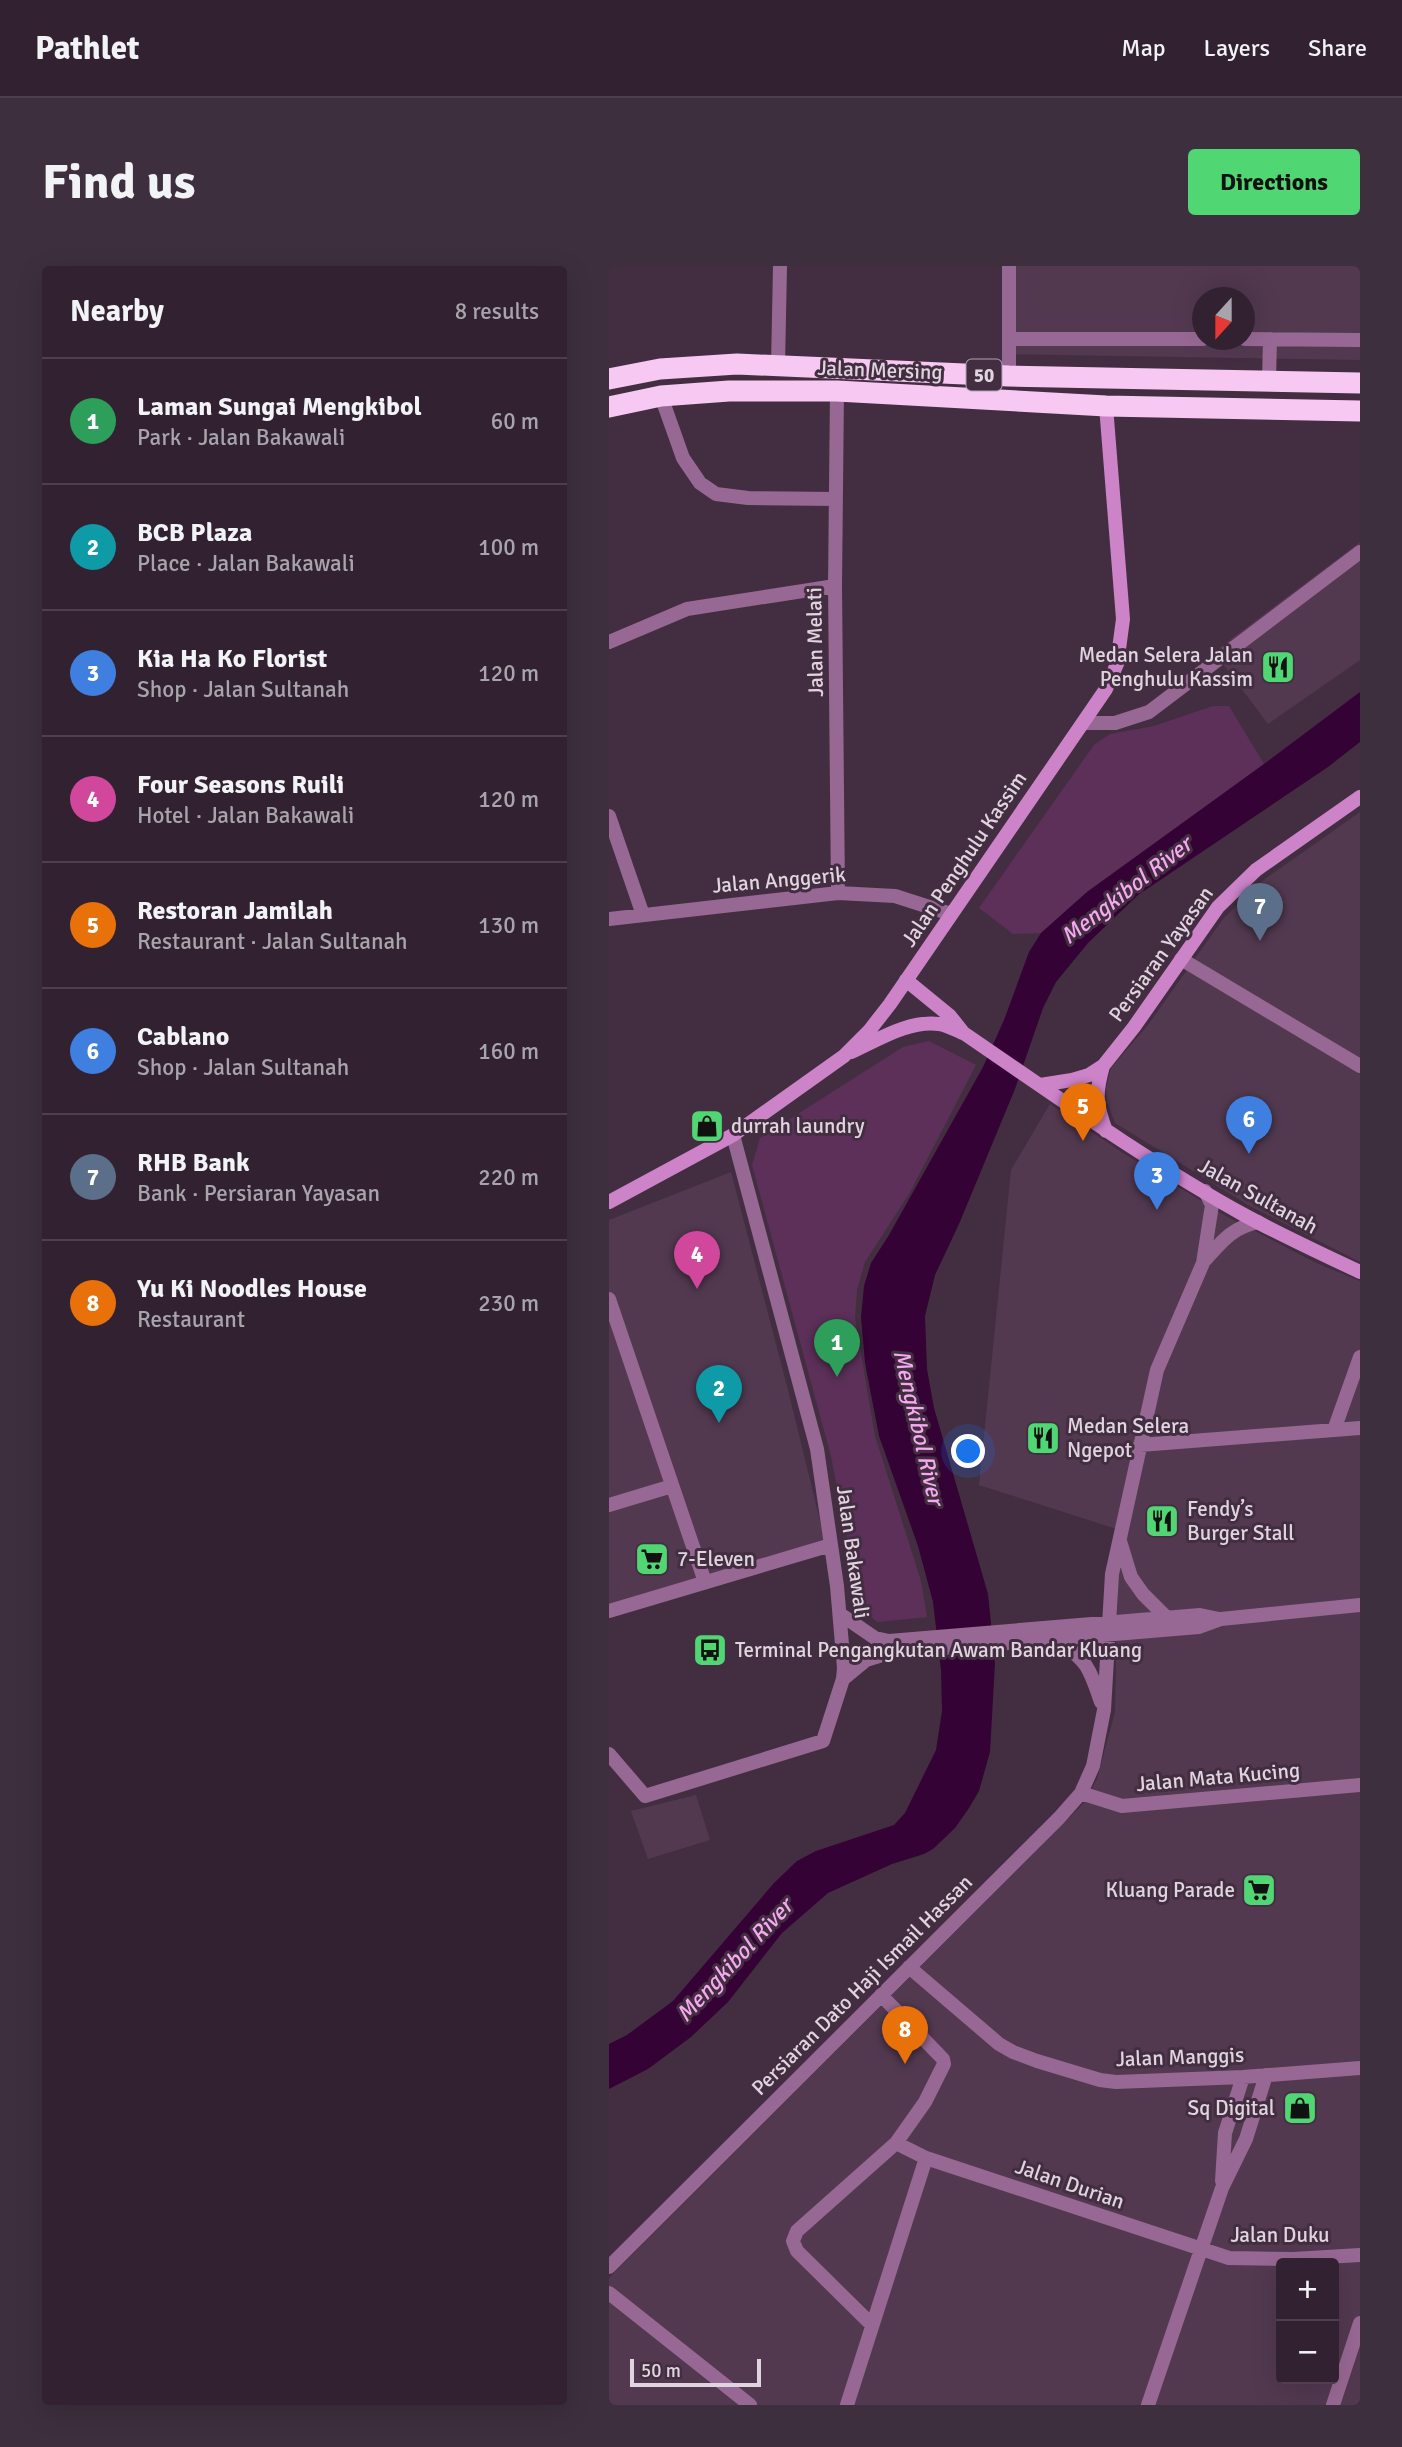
<!DOCTYPE html>
<meta charset="utf-8">
<style>
:root{--surface:#322231;--page:#3d2f3d;--text:#f1f3f6;--muted:#a8a4ab;--line:#4d3f4d;--accent:#51d674}
body{margin:0;font-family:Signika,sans-serif;background:var(--page);color:var(--text)}
.controls{position:absolute;right:21px;bottom:21px;display:grid;overflow:hidden;border-radius:7px;box-shadow:0 7px 28px #0002}
.controls button{width:63px;height:63px;display:grid;place-items:center;padding:0;border:0;border-bottom:2px solid var(--line);background:var(--surface);color:var(--text);font:35px sans-serif}
.compass{position:absolute;left:583px;top:21px;width:63px;height:63px;border-radius:50%;background:var(--surface);box-shadow:0 7px 28px #0002;rotate:201deg}
.scale{position:absolute;left:21px;bottom:18px;width:131px;box-sizing:border-box;padding-left:7px;border:4px solid #e0d4df;border-top:0;font-size:19px;line-height:24px;white-space:nowrap;color:#e0d4df;-webkit-text-stroke:5px #432e41;paint-order:stroke}
.you{position:absolute;left:360px;top:1186px;width:24px;height:24px;margin:-18px;border:5px solid #fff;border-radius:50%;background:#1a73e8;box-shadow:0 0 0 10px #1a73e833}
.badge{display:grid;place-items:center;width:46px;height:46px;border-radius:50%;background:var(--accent);color:#fff;font-size:23px;font-weight:700}
.pin{position:absolute;translate:-50% -58px;filter:drop-shadow(0 2px 4px #0008)}
.pin::after{content:'';position:absolute;top:37px;width:24px;height:21px;background:inherit;clip-path:polygon(0 0,100% 0,50% 100%)}
.list{margin:0;padding:0;list-style:none}
h2{display:flex;justify-content:space-between;align-items:center;height:91px;margin:0;padding:0 28px;font-size:30px}
h2 small{font-size:23px;font-weight:400;color:var(--muted)}
.list li{display:grid;grid-template-columns:46px 1fr auto;gap:21px;align-items:center;box-sizing:border-box;height:126px;padding:0 28px;border-top:2px solid var(--line)}
.list b{display:block;font-size:26px;white-space:nowrap}
.list p{margin:0;font-size:23px;white-space:nowrap;color:var(--muted)}
.list em{font-size:23px;font-style:normal;color:var(--muted)}
.map{position:relative;flex:none;width:751px;height:2139px;overflow:hidden;border-radius:7px}
header{display:flex;align-items:center;gap:42px;box-sizing:border-box;height:98px;padding:0 35px;background:var(--surface);border-bottom:2px solid var(--line)}
header strong{font-size:33px}
nav{display:flex;gap:38px;margin-inline-start:auto;font-size:24px}
.intro{display:flex;align-items:center;justify-content:space-between;box-sizing:border-box;height:168px;padding:0 42px}
h1{margin:0;font-size:49px}
.button{padding:18px 32px;border-radius:7px;background:var(--accent);color:#111;font-size:24px;font-weight:700}
main{display:flex;gap:42px;padding:0 42px}
aside{flex:1;background:var(--surface);border-radius:7px;box-shadow:0 7px 28px #0002}
.map>svg:first-child{display:block}
</style>
<header>
<strong>Pathlet</strong>
<nav><a>Map</a><a>Layers</a><a>Share</a></nav>
</header>
<div class="intro"><h1>Find us</h1><a class="button">Directions</a></div>
<main>
<aside>
<h2>Nearby<small>8 results</small></h2>
<ul class="list">
<li><span class="badge" style="background:#2e9e5b">1</span><div><b>Laman Sungai Mengkibol</b><p>Park · Jalan Bakawali</p></div><em>60 m</em></li>
<li><span class="badge" style="background:#0f9aa8">2</span><div><b>BCB Plaza</b><p>Place · Jalan Bakawali</p></div><em>100 m</em></li>
<li><span class="badge" style="background:#3f7fe0">3</span><div><b>Kia Ha Ko Florist</b><p>Shop · Jalan Sultanah</p></div><em>120 m</em></li>
<li><span class="badge" style="background:#d1479c">4</span><div><b>Four Seasons Ruili</b><p>Hotel · Jalan Bakawali</p></div><em>120 m</em></li>
<li><span class="badge" style="background:#e8710a">5</span><div><b>Restoran Jamilah</b><p>Restaurant · Jalan Sultanah</p></div><em>130 m</em></li>
<li><span class="badge" style="background:#3f7fe0">6</span><div><b>Cablano</b><p>Shop · Jalan Sultanah</p></div><em>160 m</em></li>
<li><span class="badge" style="background:#5c6f8a">7</span><div><b>RHB Bank</b><p>Bank · Persiaran Yayasan</p></div><em>220 m</em></li>
<li><span class="badge" style="background:#e8710a">8</span><div><b>Yu Ki Noodles House</b><p>Restaurant</p></div><em>230 m</em></li>
</ul>
</aside>
<div class="map">
<svg width="751" height="2139" viewBox="0 0 751 2139">
<rect width="100%" height="100%" fill="#432e41"/>
<path fill="#523950" fill-rule="evenodd" d="M393,0H751V94L393,88ZM594,32H636V74H594Z
M751,276V394L659,458L605,386Z
M751,546V996L641,940L506,857L498,836L497,822L502,802L539,759L614,653L649,618Z
M441,838L514,887L615,949L707,997L751,1015V2139H0V2012L476,1536L488,1513L506,1446L509,1305L517,1266L370,1219L402,904ZM672,1997H725V2113H672Z
M122,906L179,1124L216,1275L0,1339V954Z
M87,1529L101,1574L39,1593L22,1545Z"/>
<path fill="#5c3059" d="M604,440H620L655,498L478,626L432,667L404,668L370,642L485,479L501,468L545,460Z
M320,775L367,799L300,928L256,996L248,1024L246,1052L266,1170L312,1315L318,1351L268,1356L251,1341L222,1190L143,899L151,872L294,781Z"/>
<path fill="#340234" d="M751,426V476L719,501L529,629L479,677L447,716L434,742L406,823L350,958L326,1009L316,1050L318,1103L325,1142L379,1328L386,1397L381,1486L370,1525L360,1542L346,1562L324,1583L315,1588L283,1598L219,1627L173,1667L119,1736L82,1771L39,1803L0,1823V1778L18,1769L64,1735L165,1617L188,1595L207,1585L285,1559L296,1547L327,1484L333,1445L332,1404L324,1336L309,1280L270,1170L256,1097L252,1051L255,1020L262,997L280,969L374,801L395,754L420,686L432,667L478,626L655,498Z"/>
<g fill="none" stroke-linecap="round" stroke-linejoin="round">
<path stroke="#976893" stroke-width="14" d="M400,73H594
M636,73L751,74
M169,100L171,0
M400,110V0
M660,115L661,73
M228,125L226,320L229,627
M52,130L74,192L91,217L107,228L139,232L227,233
M0,376L78,343L226,320
M474,457H506L540,446L751,286
M0,550L34,649
M0,653L229,627L286,630L342,648
M572,693L751,800
M597,993C614,974 623,962 649,956
M0,1033L96,1316
M725,1164L751,1091
M531,1179L751,1162
M0,1239L63,1220
M511,1275L522,1311L534,1328L558,1352
M0,1345L222,1279
M231,1348L266,1372L280,1375L591,1349L610,1353
M449,1374C479,1396 480,1401 492,1436
M234,1413L257,1394L280,1387L590,1361L612,1353L751,1339
M0,1488L36,1530L214,1475L234,1413L235,1402L228,1320L208,1183L124,869
M472,1527L513,1540L751,1519
M300,1701L390,1778L404,1786L428,1795L491,1814L507,1816L634,1811L751,1802
M272,1729L334,1793L335,1798L316,1836L287,1877
M613,1915L616,1867L634,1811
M0,2001L450,1552L472,1527L484,1500L495,1444L503,1308L548,1104L594,997L603,939L596,925
M0,2027L141,2139
M263,2059L188,1985L184,1975L188,1965L287,1877L317,1892L620,1992L684,1993L751,1989
M238,2139L317,1892
M539,2139L613,1922L637,1873L657,1809
M724,2139L751,2057"/>
<path stroke="#cc83c8" stroke-width="14" d="M297,714L341,750L353,765
M242,786C269,774 299,754 330,758C339,759 348,765 356,768C448,831 539,896 637,950C674,970 713,988 751,1006
M494,800C486,828 487,838 497,865
M431,819L463,814L480,809L494,800L525,761L609,641L647,604L751,531
M0,936L124,869L235,790L260,765L281,738L497,423L508,398L514,353L497,140"/>
<path stroke="#f6c8f2" stroke-width="21" d="M0,113L51,103L128,98L400,110L751,117
M0,141L52,130L120,125H228L497,140L751,145"/>
</g>
<defs>
<g id="restaurant-square" transform="scale(1.75)"><rect x="-9" y="-9" width="18" height="18" rx="4" fill="#51d674" stroke="#432e41"/><path d="M-5-6h1v4h1v-4h1v4h1v-4h1v5L-1.5 .5V6h-2V.5L-5-1ZM5-6V6H3V1.5H1.5Q1.5-4 5-6Z" fill="#111"/></g>
<g id="shop-square" transform="scale(1.75)"><rect x="-9" y="-9" width="18" height="18" rx="4" fill="#51d674" stroke="#432e41"/><path d="M-5-2.5h2.3a2.7 3.5 0 0 1 5.4 0H5L5.5 6h-11ZM-1.5-2.5h3a1.5 2.3 0 0 0-3 0Z" fill="#111"/></g>
<g id="supermarket-square" transform="scale(1.75)"><rect x="-9" y="-9" width="18" height="18" rx="4" fill="#51d674" stroke="#432e41"/><path d="M-6-5.5h2.5l.6 2H6L4.5 2H-2.5L-4.4-4H-6ZM-1.5 3.2a1.3 1.3 0 1 0 .1 0ZM3 3.2a1.3 1.3 0 1 0 .1 0Z" fill="#111"/></g>
<g id="bus-square" transform="scale(1.75)"><rect x="-9" y="-9" width="18" height="18" rx="4" fill="#51d674" stroke="#432e41"/><path d="M-5-6H5V4H4V6H2V4H-2V6H-4V4H-5ZM-3.5-4V0h7V-4ZM-3.5 1.2v1.5H-2V1.2ZM2 1.2v1.5H3.5V1.2Z" fill="#111"/></g>
</defs>
<g fill-rule="evenodd">
<use href="#restaurant-square" x="669" y="401"/>
<use href="#shop-square" x="98" y="860"/>
<use href="#restaurant-square" x="434" y="1172"/>
<use href="#restaurant-square" x="553" y="1255"/>
<use href="#supermarket-square" x="43" y="1293"/>
<use href="#bus-square" x="101" y="1384"/>
<use href="#supermarket-square" x="650" y="1624"/>
<use href="#shop-square" x="691" y="1842"/>
</g>
<g text-anchor="middle" stroke-width="6" stroke-linejoin="round" paint-order="stroke">
<rect fill="#432e41" stroke="#b1a2b0" stroke-width="2" x="357.5" y="93.5" width="35" height="31" rx="5"/>
<g font-size="19" font-weight="bold" fill="#e0d4df">
<text x="375" y="116">50</text>
</g>
<g font-size="21" fill="#e0d4df" stroke="#432e41">
<text transform="translate(271 104) rotate(2)" y="7">Jalan Mersing</text>
<text transform="translate(206 376) rotate(-91)" y="7">Jalan Melati</text>
<text transform="translate(355 593) rotate(-56)" y="7">Jalan Penghulu Kassim</text>
<text transform="translate(170 614) rotate(-5)" y="7">Jalan Anggerik</text>
<text transform="translate(552 688) rotate(-54)" y="7">Persiaran Yayasan</text>
<text transform="translate(649 930) rotate(29)" y="7">Jalan Sultanah</text>
<text transform="translate(244 1286) rotate(82)" y="7">Jalan Bakawali</text>
<text transform="translate(609 1511) rotate(-5)" y="7">Jalan Mata Kucing</text>
<text transform="translate(253 1719) rotate(-45)" y="7">Persiaran Dato Haji Ismail Hassan</text>
<text transform="translate(571 1791) rotate(-2)" y="7">Jalan Manggis</text>
<text transform="translate(461 1918) rotate(19)" y="7">Jalan Durian</text>
<text x="671" y="1976">Jalan Duku</text>
</g>
<g font-size="21" fill="#e0d4df" stroke="#432e41" text-anchor="start">
<text x="644" y="396" text-anchor="end">Medan Selera Jalan<tspan x="644" dy="24">Penghulu Kassim</tspan></text>
<text x="122" y="867">durrah laundry</text>
<text x="458" y="1167">Medan Selera<tspan x="458" dy="24">Ngepot</tspan></text>
<text x="578" y="1250">Fendy’s<tspan x="578" dy="24">Burger Stall</tspan></text>
<text x="68" y="1300">7-Eleven</text>
<text x="126" y="1391">Terminal Pengangkutan Awam Bandar Kluang</text>
<text x="626" y="1631" text-anchor="end">Kluang Parade</text>
<text x="666" y="1849" text-anchor="end">Sq Digital</text>
</g>
<g font-size="23" font-style="italic" fill="#f5aaf0" stroke="#432e41">
<text transform="translate(517 624) rotate(-38)" y="8">Mengkibol River</text>
<text transform="translate(310 1161) rotate(77)" y="8">Mengkibol River</text>
<text transform="translate(125 1694) rotate(-47)" y="8">Mengkibol River</text>
</g>
</g>
</svg>
<div class="controls">
<button>+</button>
<button>−</button>
</div>
<svg class="compass" viewBox="-18 -18 36 36"><path d="M0-13l5 13h-10z" fill="#e53935"/><path d="M0 13l5-13h-10z" fill="#a8a4ab"/></svg>
<div class="scale">50 m</div>
<div class="you"></div>
<div class="pin badge" style="left:228px;top:1111px;background:#2e9e5b">1</div>
<div class="pin badge" style="left:110px;top:1157px;background:#0f9aa8">2</div>
<div class="pin badge" style="left:548px;top:944px;background:#3f7fe0">3</div>
<div class="pin badge" style="left:88px;top:1023px;background:#d1479c">4</div>
<div class="pin badge" style="left:474px;top:875px;background:#e8710a">5</div>
<div class="pin badge" style="left:640px;top:888px;background:#3f7fe0">6</div>
<div class="pin badge" style="left:651px;top:675px;background:#5c6f8a">7</div>
<div class="pin badge" style="left:296px;top:1798px;background:#e8710a">8</div>
</div>
</main>
